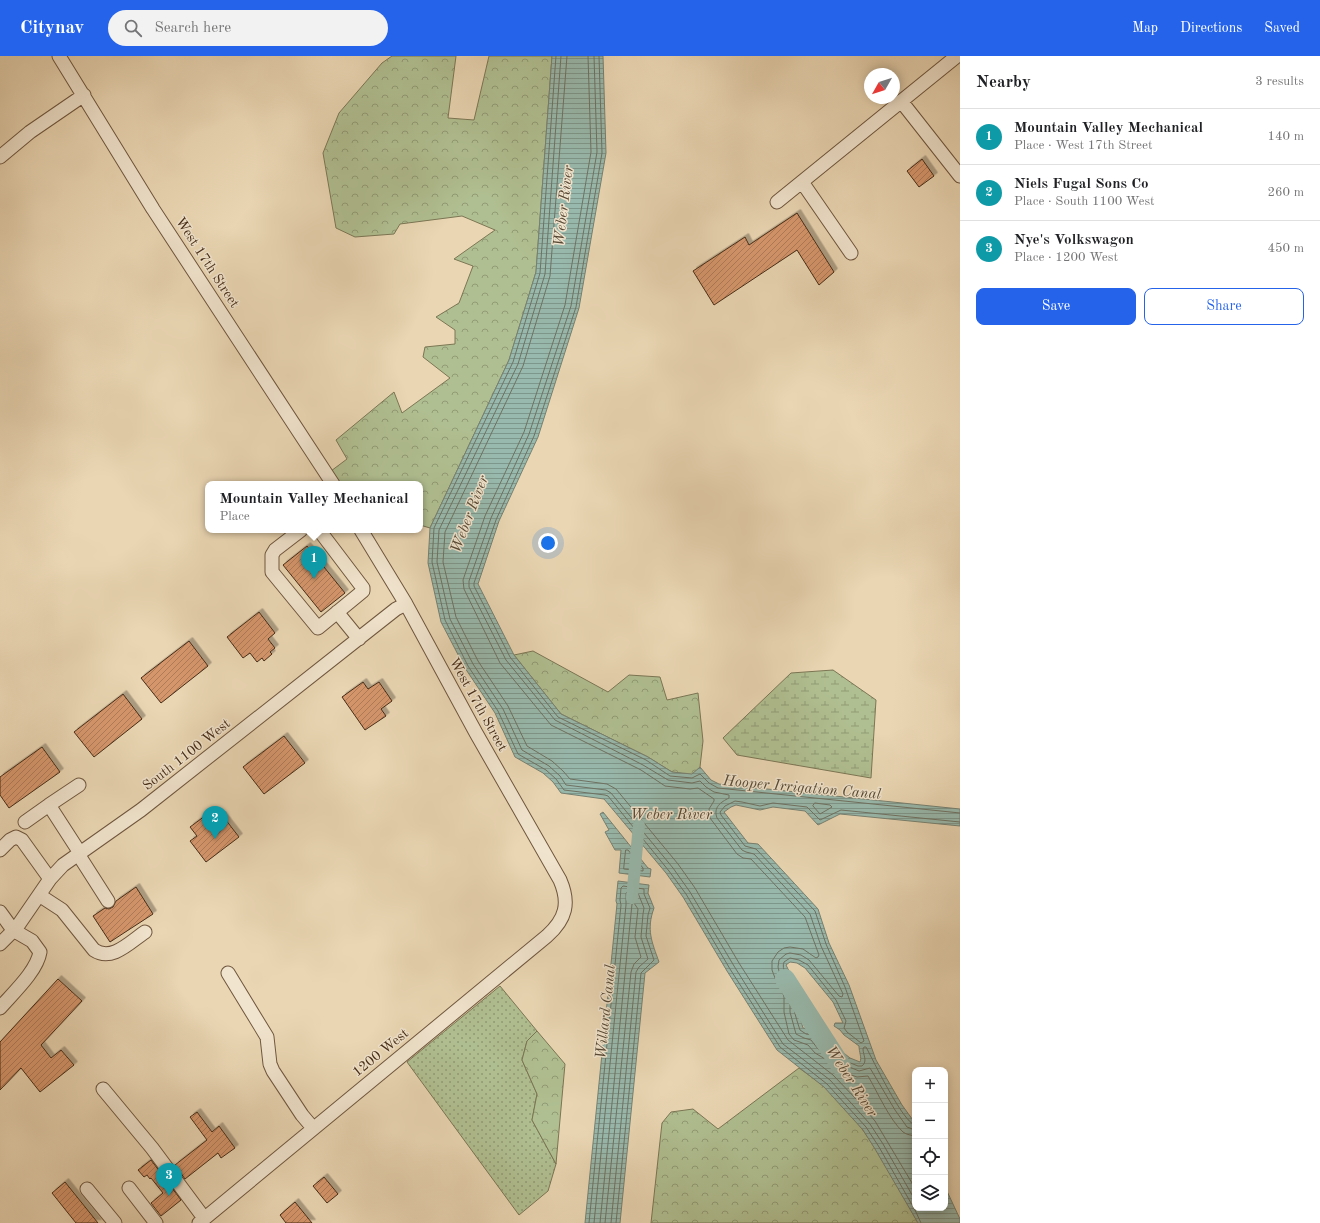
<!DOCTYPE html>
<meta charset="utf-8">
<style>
:root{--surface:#fff;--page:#f2f2f2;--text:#202124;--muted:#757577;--line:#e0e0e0;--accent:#2563eb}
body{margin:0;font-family:"Old Standard TT",serif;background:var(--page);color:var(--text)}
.controls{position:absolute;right:12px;bottom:12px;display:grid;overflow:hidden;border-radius:8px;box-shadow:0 2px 10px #0003}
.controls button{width:36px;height:36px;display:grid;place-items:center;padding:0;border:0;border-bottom:1px solid var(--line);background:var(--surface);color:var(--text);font:20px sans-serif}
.compass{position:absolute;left:864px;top:12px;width:36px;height:36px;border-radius:50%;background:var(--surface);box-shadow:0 2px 10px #0003;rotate:231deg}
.you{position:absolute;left:548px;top:487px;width:14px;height:14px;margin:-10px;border:3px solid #fff;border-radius:50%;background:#1a73e8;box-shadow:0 0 0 6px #1a73e833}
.badge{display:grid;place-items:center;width:26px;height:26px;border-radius:50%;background:var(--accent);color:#fff;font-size:13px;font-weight:700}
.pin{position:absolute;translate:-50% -33px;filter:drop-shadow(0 1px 2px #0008)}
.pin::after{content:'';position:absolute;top:21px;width:14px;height:12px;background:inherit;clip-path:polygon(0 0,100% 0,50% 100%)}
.popup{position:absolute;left:205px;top:425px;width:218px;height:52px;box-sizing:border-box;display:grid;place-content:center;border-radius:8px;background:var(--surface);filter:drop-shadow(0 1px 3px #0005);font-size:13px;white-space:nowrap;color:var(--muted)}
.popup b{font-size:15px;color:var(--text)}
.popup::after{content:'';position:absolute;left:50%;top:100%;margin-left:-8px;border:8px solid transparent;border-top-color:var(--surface)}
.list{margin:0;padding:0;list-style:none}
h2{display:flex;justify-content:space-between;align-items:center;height:52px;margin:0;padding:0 16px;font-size:17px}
h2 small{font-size:13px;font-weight:400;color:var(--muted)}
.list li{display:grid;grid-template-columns:26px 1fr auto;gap:12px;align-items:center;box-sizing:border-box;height:56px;padding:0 16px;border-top:1px solid var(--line)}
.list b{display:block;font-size:15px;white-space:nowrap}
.list p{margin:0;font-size:13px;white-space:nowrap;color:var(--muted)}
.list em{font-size:13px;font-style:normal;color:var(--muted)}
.actions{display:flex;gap:8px;padding:12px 16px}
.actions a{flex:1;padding:9px 0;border:1px solid var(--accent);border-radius:8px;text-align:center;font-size:14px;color:var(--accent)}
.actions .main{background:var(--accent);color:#fff}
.icon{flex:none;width:22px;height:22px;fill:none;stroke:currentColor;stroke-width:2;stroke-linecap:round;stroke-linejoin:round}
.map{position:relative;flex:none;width:960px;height:1167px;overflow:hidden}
header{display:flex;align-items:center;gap:24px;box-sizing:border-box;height:56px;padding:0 20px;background:var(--accent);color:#fff}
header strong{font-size:19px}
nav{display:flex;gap:22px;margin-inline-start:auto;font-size:14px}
.search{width:280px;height:36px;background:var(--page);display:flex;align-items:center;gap:10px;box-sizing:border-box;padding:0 14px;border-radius:22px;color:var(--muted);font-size:15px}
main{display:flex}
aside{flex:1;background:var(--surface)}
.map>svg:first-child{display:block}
</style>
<header>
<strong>Citynav</strong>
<div class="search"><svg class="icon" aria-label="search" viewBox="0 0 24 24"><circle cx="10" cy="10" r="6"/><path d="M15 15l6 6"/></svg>Search here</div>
<nav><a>Map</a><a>Directions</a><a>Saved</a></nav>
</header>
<main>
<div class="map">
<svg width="960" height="1167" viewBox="0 0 960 1167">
<defs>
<pattern id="grass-dots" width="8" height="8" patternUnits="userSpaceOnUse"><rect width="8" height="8" fill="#b0bf91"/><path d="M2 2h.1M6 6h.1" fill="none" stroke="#919b75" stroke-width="1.8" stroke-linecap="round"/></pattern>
<pattern id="forest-crowns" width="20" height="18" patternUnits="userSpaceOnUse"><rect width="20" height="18" fill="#b0bf91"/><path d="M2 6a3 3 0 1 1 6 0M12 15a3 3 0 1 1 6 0" fill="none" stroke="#919b75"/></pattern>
<pattern id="wetland-marsh" width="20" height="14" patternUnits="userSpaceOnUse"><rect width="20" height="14" fill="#b0bf91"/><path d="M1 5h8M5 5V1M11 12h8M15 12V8" fill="none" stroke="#919b75"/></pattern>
<pattern id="water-rules" width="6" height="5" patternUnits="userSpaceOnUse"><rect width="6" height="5" fill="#98b9ad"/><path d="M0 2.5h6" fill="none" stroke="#7e978c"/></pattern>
<pattern id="building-hatch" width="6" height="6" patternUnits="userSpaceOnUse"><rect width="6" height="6" fill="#d6966c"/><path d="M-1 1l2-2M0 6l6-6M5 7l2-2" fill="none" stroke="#af7b58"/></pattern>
<filter id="shadow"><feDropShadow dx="3.5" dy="-3.5" stdDeviation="0" flood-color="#0004"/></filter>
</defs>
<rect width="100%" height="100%" fill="#ead6b3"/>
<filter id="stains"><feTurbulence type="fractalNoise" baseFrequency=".005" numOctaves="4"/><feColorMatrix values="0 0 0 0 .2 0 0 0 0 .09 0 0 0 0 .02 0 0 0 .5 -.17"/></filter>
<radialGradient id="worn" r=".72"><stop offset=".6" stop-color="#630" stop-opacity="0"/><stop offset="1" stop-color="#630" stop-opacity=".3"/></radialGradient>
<path fill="url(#grass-dots)" stroke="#7b7654" d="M500,930L537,975L527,985L522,1004L537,1038L532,1064L556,1108L548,1135L519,1159L407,1006Z"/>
<path fill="url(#forest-crowns)" stroke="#7b7654" d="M392,0H456L448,62L474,64L489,0H552L536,216L509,304L430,472L420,469V428H339L331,415L347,403L336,384L394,336L402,357L450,322L423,301L425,291L455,288V274L436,261L459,247L473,210L454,203L495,174L462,160L400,168L394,178L355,181L336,172L323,97L339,57L382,7Z
M533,595L608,636L629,619L660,621L667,644L698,637L703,685L700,711L692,719L672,716L648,701L561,658L514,599Z
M537,975L565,1008L556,1108L532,1064L537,1038L522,1004L527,985Z
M799,1012C807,1018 816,1024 824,1030C865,1067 892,1119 918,1167H651L662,1067L671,1056L693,1053L718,1073Z"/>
<path fill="url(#wetland-marsh)" stroke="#7b7654" d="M833,614L876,644L871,722L737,699L723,682L791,617Z"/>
<path fill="url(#water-rules)" stroke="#778171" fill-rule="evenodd" d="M552,0H603L606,97L579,252L538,381L499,465L478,528L514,599L561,658L648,701L672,716L692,718L700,711L711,724L719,728L960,753V770L840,758L818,769L805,755L773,751L760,754L736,749L731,751L724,756L748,787L758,788L818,853L829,887L849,929L876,1004L902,1049L915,1067V1152H945V1131L960,1163V1167H918L875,1093L863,1074L824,1031L777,994L727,915L683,841L666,817L604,743L561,737L553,726L543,717L515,701L495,657L465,612L441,566L428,507L430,472L509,304L536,216ZM790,906L797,907L805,912L833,946L843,967H835L834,970L840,974L844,979L859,990C859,996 862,1002 860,1006L850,1002L840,994L824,986L816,975L803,972L798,954L799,939L794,922L789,915L786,909Z
M603,756L648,812L651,813L650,821L619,817L621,794H615L605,776L609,774L600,758Z
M618,825L649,829L648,837L654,852C646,874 652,886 659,906L645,917L620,1167H585L617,848L616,845Z"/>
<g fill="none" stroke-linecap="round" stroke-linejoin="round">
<path stroke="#6f7262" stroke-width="1" d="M556,0L540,217L513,306L434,472L432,506L445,564L468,610L498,655L518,698L546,714L556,723L564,734L605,739L608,740L669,815L686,838L730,913L780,991L827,1028L866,1071L879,1091L915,1154L921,1167
M561,0L545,218L518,308L439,474L437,506L450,563L473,608L503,653L522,694L549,710L560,720L566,729L606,734L611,737L673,812L690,836L734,910L783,988L830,1024L852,1048L870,1068L883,1088L915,1144
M567,0L550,220L523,310L445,476L443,506L456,561L478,605L508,650L527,690L552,705L563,715L570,723L607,728L616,733L678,808L695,832L739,907L788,984L833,1019L857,1044L875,1065L915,1132
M588,0L591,96L565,249L524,376L485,460L463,524L464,533L500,607L551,669L641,714L665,730L690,733L698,732L714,743V745L709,753L710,762L737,798L743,802L751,803L805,861L819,899L818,901L816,902L803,893L790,891L784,892L778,896L772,905V914L775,922L780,929L784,941V956L789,978L794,984L808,989L815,997L832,1007L843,1016L857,1021L868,1020C878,1037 889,1063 903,1076C907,1079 911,1079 915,1080
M594,0L597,96L571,250L529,378L491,462L469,525V531L506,604L555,664L643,709L668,724L692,727L700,725L706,731L714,736L729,739V742C721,746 713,751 717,762L742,794L746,796L754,798L810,858L821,890L843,938L842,941L839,940L809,904L801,899L790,897L786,898L779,904L778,911L780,919L786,926L790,940V956L796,978L804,982L811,984L818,993L835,1002L847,1010L859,1015L870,1012L895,1054L907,1071L915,1074
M599,0L602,97L576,251L534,380L496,464L474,527V530L510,601L558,661L646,704L670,720L692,722L700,718L709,727L718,732L960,757
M815,747L830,749L832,751L820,758L813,750Z
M626,794H628L643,812V815L624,813Z
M915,1069C903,1067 873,1004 866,991H864L863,993C863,999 868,1005 862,1010H858L848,1006L838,998L822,989L814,979L806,978L800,974C798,968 795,959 794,953C794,942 795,936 791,925C788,919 781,914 784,906L790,902L799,904L808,909L836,944L846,965L844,972L847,976L861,987L864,985L845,931L826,888L815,855L756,793L745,790L721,759L720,756L725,750L735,745L742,746L760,750L773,747L807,751L820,764L841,754L960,766
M589,1167L621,849L620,844L621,832L623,830L644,833V838L650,852L648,859L646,880L654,904L641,917L616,1167
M594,1167L626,849V837L628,835L638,837L644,852L643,858L641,881L648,903L639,911L636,916L611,1167
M600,1167L632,848L634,847L638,853L635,881L641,901L634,908L631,916L605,1167"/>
<path stroke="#98b9ad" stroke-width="12" d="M632,842L639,769"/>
<path stroke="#98b9ad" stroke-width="20" d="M785,923L841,1010"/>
</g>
<path fill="url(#building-hatch)" stroke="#462c17" filter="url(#shadow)" d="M922,103L934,120L919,131L907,115Z
M797,157L834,216L819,229L797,194L714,249L693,215L745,181L749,189Z
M307,490L345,537L321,556L283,509Z
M259,556L275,577L268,583L275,592L270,596L272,598L264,605L262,602L257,606L250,597L243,602L227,581Z
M189,585L208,610L161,647L141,622Z
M363,626L368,633L379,626L392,645L381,653L386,660L365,674L342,641Z
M123,638L142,663L94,701L74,676Z
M284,680L305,707L264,738L243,711Z
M42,691L60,716L9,752L0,739V721Z
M209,757L214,765L222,759L239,781L206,806L190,785L197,780L190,771Z
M136,831L153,858L110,886L93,860L105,852L109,853L113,851L116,845Z
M58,923L82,945L41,989L51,1002L61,994L74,1009L40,1036L21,1012L0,1034V986Z
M197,1056L212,1076L219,1070L235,1092L221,1102L218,1097L185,1123L175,1109L207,1084L190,1061Z
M151,1104L181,1144L161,1160L151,1147L163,1137L151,1122L150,1123L147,1119L144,1121L138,1114Z
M324,1121L338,1138L327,1147L313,1130Z
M65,1126L98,1167H76L52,1137Z
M295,1146L312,1167H286L280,1159Z"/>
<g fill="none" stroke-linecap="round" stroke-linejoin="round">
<g stroke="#6f563e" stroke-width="15">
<path id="minor" d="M59,0L153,153L333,428
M901,45L960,120
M0,101L30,76L84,39
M802,126L851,197
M777,146L957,0
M301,474L275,494L272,499V516L318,572L363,535V532L319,474
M337,556L359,583
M79,729L49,749L80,797
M25,766L49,749
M0,794L10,784L16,781L22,784L50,823
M78,798L108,845
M39,839L62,854L94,894C112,906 130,886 145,876
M0,856L13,874L32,885L40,896C37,915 13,937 0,952
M0,888L17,871L50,823L63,809L141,754L396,553L406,548
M228,917L267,981L270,1008L273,1015L302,1059L313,1072
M103,1033L152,1092L204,1162
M129,1132L156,1167
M87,1133L115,1167
M199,1167L547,880C566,863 570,847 560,824L476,677L406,548L361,474"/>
</g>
<use href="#minor" stroke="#f1e4ce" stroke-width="13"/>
</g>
<g text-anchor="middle" stroke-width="3" stroke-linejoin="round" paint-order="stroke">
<g font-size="14" fill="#462c17" stroke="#f1e4ce">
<text transform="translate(208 206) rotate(57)" y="5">West 17th Street</text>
<text transform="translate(479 648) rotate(61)" y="5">West 17th Street</text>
<text transform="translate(186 698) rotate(-38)" y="5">South 1100 West</text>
<text transform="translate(380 996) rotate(-39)" y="5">1200 West</text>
</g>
<g font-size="15" font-style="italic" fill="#564835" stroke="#f1e4ce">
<text transform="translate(563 150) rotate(-83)" y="5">Weber River</text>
<text transform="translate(469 458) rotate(-69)" y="5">Weber River</text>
<text transform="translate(802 731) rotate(5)" y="5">Hooper Irrigation Canal</text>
<text x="671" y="763">Weber River</text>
<text transform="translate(605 956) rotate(-84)" y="5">Willard Canal</text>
<text transform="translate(852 1025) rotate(57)" y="5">Weber River</text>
</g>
</g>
<rect width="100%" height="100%" filter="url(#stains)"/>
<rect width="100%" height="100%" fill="url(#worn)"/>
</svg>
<div class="controls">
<button>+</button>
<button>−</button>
<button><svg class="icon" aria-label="locate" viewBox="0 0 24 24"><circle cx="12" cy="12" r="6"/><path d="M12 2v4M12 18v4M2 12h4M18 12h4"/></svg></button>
<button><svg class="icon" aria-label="layers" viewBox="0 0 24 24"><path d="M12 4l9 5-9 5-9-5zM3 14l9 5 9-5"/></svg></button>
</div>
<svg class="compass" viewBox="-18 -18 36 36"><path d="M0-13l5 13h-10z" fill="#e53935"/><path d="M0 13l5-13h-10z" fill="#757577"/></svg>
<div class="you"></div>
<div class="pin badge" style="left:314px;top:523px;background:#0f9aa8">1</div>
<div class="popup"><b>Mountain Valley Mechanical</b>Place</div>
<div class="pin badge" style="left:215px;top:783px;background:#0f9aa8">2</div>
<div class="pin badge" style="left:169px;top:1140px;background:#0f9aa8">3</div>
</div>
<aside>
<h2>Nearby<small>3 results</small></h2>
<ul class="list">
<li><span class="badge" style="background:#0f9aa8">1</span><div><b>Mountain Valley Mechanical</b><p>Place · West 17th Street</p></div><em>140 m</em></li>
<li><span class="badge" style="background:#0f9aa8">2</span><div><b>Niels Fugal Sons Co</b><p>Place · South 1100 West</p></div><em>260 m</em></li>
<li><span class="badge" style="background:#0f9aa8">3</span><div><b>Nye's Volkswagon</b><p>Place · 1200 West</p></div><em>450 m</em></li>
</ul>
<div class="actions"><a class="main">Save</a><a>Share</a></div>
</aside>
</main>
